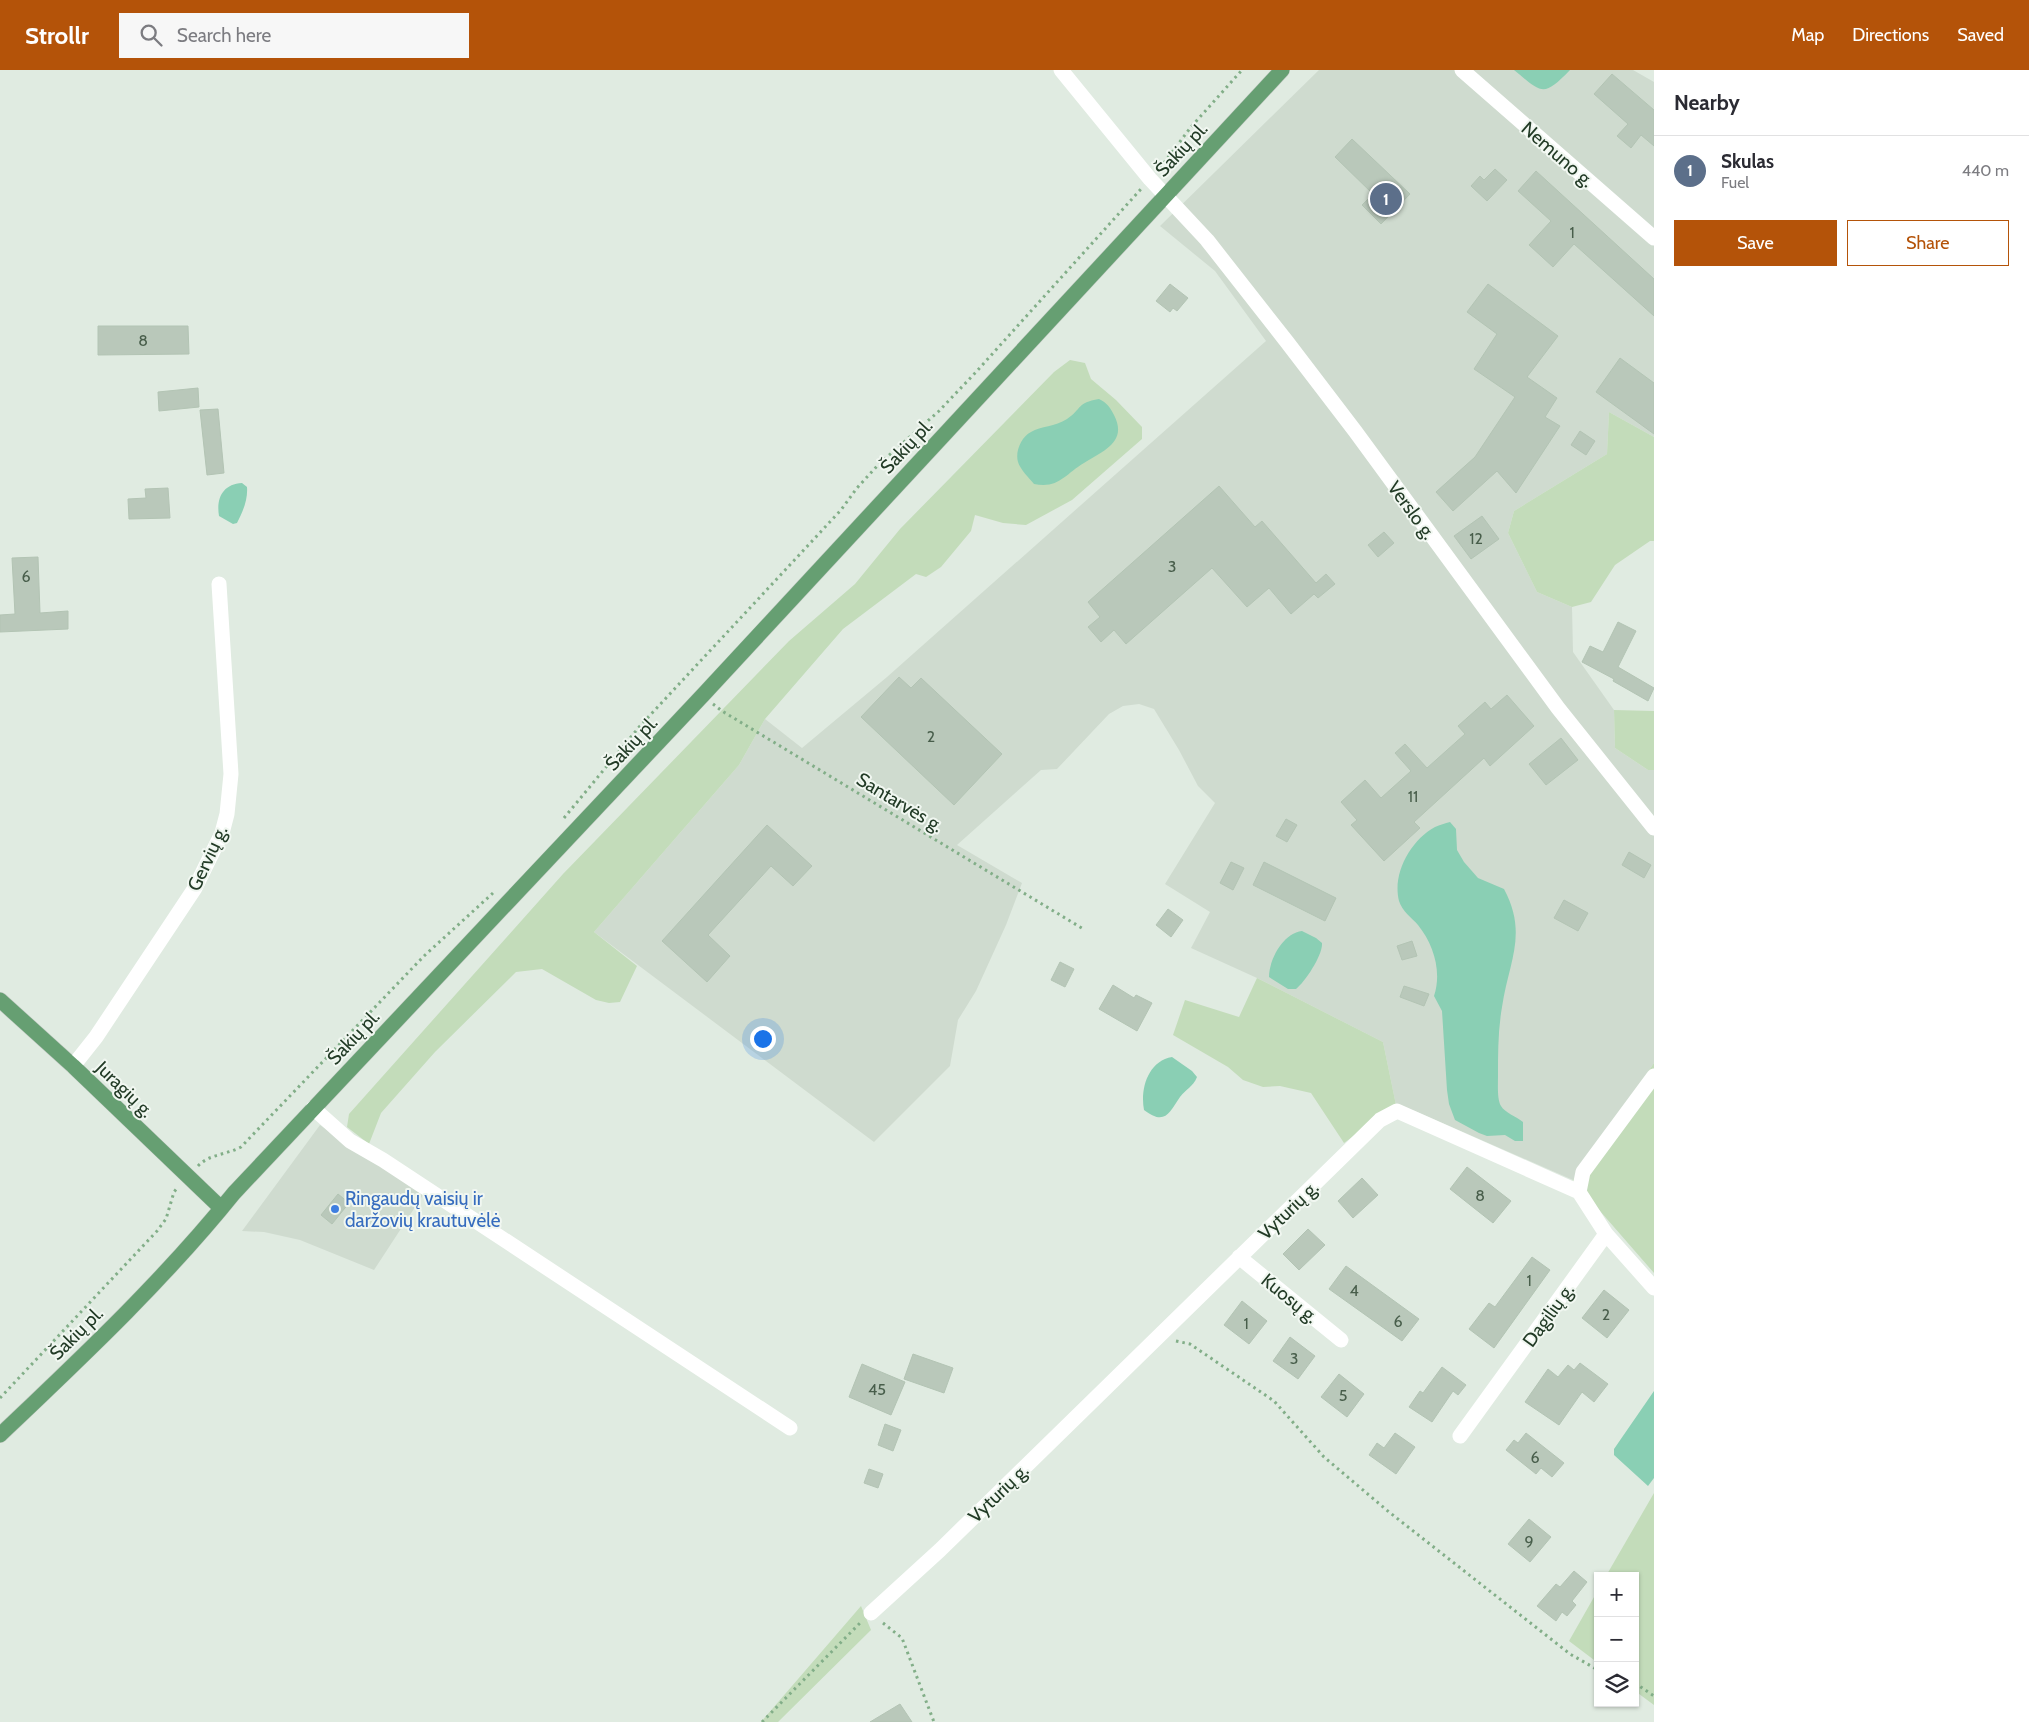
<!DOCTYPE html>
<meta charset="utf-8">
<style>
:root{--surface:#fff;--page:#f7f7f7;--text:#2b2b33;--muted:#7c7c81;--line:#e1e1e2;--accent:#b45309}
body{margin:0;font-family:Cabin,sans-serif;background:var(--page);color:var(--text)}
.controls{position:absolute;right:15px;bottom:15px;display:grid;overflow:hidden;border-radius:0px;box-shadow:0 1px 4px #0004}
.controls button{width:45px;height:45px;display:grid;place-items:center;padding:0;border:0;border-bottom:1px solid var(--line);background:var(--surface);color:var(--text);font:25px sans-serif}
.you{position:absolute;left:762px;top:968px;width:18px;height:18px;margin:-12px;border:4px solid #fff;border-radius:50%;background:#1a73e8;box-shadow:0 0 0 8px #1a73e833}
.badge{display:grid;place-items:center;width:32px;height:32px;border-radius:50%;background:var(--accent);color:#fff;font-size:16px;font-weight:700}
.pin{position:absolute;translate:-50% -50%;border:2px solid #fff;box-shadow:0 1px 5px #0006}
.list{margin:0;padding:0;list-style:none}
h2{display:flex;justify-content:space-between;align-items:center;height:65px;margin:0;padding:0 20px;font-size:21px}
h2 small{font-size:16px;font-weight:400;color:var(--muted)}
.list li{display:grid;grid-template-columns:32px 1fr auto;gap:15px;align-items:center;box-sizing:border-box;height:70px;padding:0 20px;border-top:1px solid var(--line)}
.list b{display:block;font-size:19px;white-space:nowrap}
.list p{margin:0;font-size:16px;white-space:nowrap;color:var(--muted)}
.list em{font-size:16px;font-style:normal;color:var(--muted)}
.actions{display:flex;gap:10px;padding:15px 20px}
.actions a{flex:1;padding:11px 0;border:1px solid var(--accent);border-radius:0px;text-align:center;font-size:18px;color:var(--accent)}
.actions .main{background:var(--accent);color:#fff}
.icon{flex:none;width:28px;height:28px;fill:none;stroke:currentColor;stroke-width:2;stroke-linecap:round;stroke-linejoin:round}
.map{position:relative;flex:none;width:1654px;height:1652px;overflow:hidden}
header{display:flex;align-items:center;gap:30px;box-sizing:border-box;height:70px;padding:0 25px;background:var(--accent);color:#fff}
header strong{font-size:24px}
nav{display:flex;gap:28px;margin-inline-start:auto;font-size:18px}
.search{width:350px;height:45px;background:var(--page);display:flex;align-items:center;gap:12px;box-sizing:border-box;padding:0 18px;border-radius:0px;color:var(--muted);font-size:19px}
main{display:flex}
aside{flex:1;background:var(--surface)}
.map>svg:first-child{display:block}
</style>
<header>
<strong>Strollr</strong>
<div class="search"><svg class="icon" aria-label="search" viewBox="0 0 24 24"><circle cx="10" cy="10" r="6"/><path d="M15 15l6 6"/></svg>Search here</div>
<nav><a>Map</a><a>Directions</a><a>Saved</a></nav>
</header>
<main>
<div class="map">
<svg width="1654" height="1652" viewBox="0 0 1654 1652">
<rect width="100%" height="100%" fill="#e0ebe1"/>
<path fill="#cfdbcf" d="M1319,0H1633L1654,12V367L1609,342L1607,384L1514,441L1508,463L1537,522L1572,537L1573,582L1614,640L1615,678L1648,700H1654V993L1573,1110L1415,1041L1396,1035L1383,972L1257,908L1191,878L1210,842L1165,814L1215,733L1198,716L1179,680L1154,639L1139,634L1123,636L1109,644L1057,699L1041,700L957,775L1022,813L1006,855L976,921L958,950L950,996L874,1072L594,862L739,695L765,649L802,678L887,607L1266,271L1215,201L1160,156Z
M320,1055L423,1125L374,1200L300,1170L264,1162L242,1161Z"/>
<path fill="#c3dcba" d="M1070,290L1085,293L1091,309L1116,330L1142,357V369L1072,430L1026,455L1003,453L975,445L971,461L941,497L926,507L916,504L843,559L765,649L739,695L594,862L637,896L620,932L609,933L596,930L542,899L516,902L435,982L381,1043L369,1074L347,1057L349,1044L563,804L789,571L855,514L900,459L1054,302Z
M1609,342L1654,367V471H1650L1615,495L1591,532L1572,537L1537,522L1508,463L1514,441L1607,384Z
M1614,640L1654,641V700H1648L1615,678Z
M1257,908L1383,972L1396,1035L1344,1073L1311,1023L1280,1016L1263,1017L1243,1010L1228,997L1173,965L1185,930L1239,947Z
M1654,993V1203L1573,1110Z
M1654,1423V1635L1635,1621V1506H1606Z
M1598,1520V1593L1569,1571Z
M861,1536L871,1560L778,1652H761Z"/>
<path fill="#8acfb4" d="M1514,0H1570C1543,28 1542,23 1514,0Z
M1099,329C1107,333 1110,337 1114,345C1128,372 1103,381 1084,393C1065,404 1059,419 1034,414C1029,408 1020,399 1018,392C1015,382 1021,367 1031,362C1041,356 1055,357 1067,349C1083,338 1076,333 1099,329Z
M242,413L247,417C248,430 243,441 237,453L233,454L219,446C216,428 223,414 242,413Z
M1450,752L1456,759L1457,780L1464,792L1478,808L1504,819C1528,864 1509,891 1502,937C1498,960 1498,983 1498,1006C1498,1015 1497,1029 1501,1036C1505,1043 1516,1046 1523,1052V1071H1515L1505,1065L1487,1066L1479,1063L1455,1050L1449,1034L1447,1020L1442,941L1434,926C1442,902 1434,875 1418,855C1412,848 1402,841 1399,831C1392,803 1411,770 1435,757C1440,755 1445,753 1450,752Z
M1302,861L1316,868L1322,873C1323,885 1305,912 1296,919H1288L1269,907C1269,890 1283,863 1302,861Z
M1172,987L1192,1001L1197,1007C1193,1017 1186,1019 1180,1027C1169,1043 1165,1056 1144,1040C1140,1019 1148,991 1172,987Z
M1654,1321V1408L1648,1416L1614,1385V1379Z"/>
<path fill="#b9c8ba" stroke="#b3c4b4" d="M1612,4L1654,40V76L1641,65L1631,78L1617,66L1628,54L1594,24Z
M1352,69L1410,124L1381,154L1362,135L1373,124L1335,87Z
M1495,99L1507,110L1487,131L1471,116L1480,106L1484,110Z
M1536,101L1654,209V246L1574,174L1553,197L1529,175L1551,151L1518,121Z
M1170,214L1188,228L1177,241L1173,238L1170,242L1156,231Z
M1488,214L1558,266L1527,307L1557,328L1545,347L1560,356L1516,423L1497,401L1453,441L1436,422L1475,387L1515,327L1474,299L1497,264L1467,242Z
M98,256H188L189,284L98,285Z
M1620,288L1654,313V364L1596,322Z
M198,318L199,337L159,341L158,322Z
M218,339L224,403L207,405L200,340Z
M1580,361L1595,371L1586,385L1571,375Z
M1219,416L1255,457L1262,451L1316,513L1326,504L1335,514L1318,528L1314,524L1291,544L1269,518L1247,537L1212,498L1126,574L1114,560L1101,572L1088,557L1100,547L1088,532Z
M168,418L170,448L129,449L128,429L146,428L145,419Z
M1482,446L1499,469L1471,489L1454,466Z
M1384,462L1394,473L1378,487L1368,475Z
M38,487L40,543L68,541V559L0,562V545L15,544L12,488Z
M1618,552L1636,561L1618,597L1654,618L1648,631L1613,611L1614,609L1582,592L1590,576L1603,582Z
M899,607L911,618L921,608L1002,684L954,735L861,647Z
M1507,625L1534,656L1490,696L1484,688L1414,752L1420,758L1384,791L1351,755L1357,750L1341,732L1365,710L1381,728L1411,701L1395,683L1405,674L1427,698L1465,664L1458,656L1485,632L1491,639Z
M1561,668L1578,690L1546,715L1529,694Z
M1286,749L1297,755L1287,772L1276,766Z
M767,755L812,796L793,816L771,796L708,865L730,886L707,912L662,871Z
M1629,782L1651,795L1644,808L1622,795Z
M1231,792L1244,798L1233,820L1220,813Z
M1264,792L1336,828L1325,851L1253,815Z
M1564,830L1588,843L1578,861L1554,848Z
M1168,839L1183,850L1171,867L1156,855Z
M1412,871L1417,886L1402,890L1397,876Z
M1060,892L1074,899L1065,917L1051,910Z
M1113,915L1134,928L1136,925L1152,933L1137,961L1099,939Z
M1404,916L1429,924L1424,936L1400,927Z
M1467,1097L1511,1131L1493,1153L1450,1119Z
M1362,1108L1378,1125L1353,1148L1338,1131Z
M338,1124L349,1133L332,1154L321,1145Z
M1308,1159L1325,1175L1299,1200L1283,1184Z
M1532,1187L1550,1200L1494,1278L1469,1259L1489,1233L1495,1237Z
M1346,1196L1419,1249L1402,1271L1329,1219Z
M1604,1220L1629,1240L1607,1268L1582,1248Z
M1242,1231L1267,1251L1249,1274L1224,1255Z
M1290,1267L1315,1286L1298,1309L1273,1291Z
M913,1284L953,1298L944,1323L904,1309Z
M1580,1293L1608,1314L1594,1332L1582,1322L1559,1355L1525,1332L1548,1299L1558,1307L1568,1295L1574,1300Z
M862,1294L905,1312L891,1345L849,1327Z
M1442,1297L1466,1315L1458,1325L1453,1321L1432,1352L1409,1337L1420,1321L1423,1323Z
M1339,1304L1364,1324L1347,1347L1321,1327Z
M885,1354L901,1360L893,1381L878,1375Z
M1395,1363L1415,1377L1396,1404L1369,1385L1377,1373L1384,1378Z
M1526,1363L1564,1393L1552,1407L1541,1398L1536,1404L1506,1380L1514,1370L1518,1373Z
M869,1399L883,1404L878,1418L864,1413Z
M1529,1449L1551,1467L1530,1492L1508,1474Z
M1574,1501L1587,1512L1572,1531L1576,1535L1567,1546L1562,1542L1556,1551L1537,1536L1556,1514L1560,1517Z
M900,1634L912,1652H870Z"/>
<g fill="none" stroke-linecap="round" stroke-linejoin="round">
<g stroke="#c1c8c2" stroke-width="16">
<path id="major" d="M0,930L73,996L221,1138
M0,1365C81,1288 164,1210 234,1123L703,625L1282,0"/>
</g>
<path stroke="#82ae88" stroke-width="3" stroke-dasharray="2.5 4" stroke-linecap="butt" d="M1160,98L1191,57L1242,0
M713,634L722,641L1085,860
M564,748L640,656L841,440L857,418L878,395L939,341L976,302L1141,119
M198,1096C209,1084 226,1085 241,1077L424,886L493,823
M1176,1271L1190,1274L1274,1331L1324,1387L1389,1442L1570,1584L1598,1600
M0,1328L157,1161L166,1149L174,1122L178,1117
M883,1553L902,1568L934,1652
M1635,1613L1654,1626
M762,1652L861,1552"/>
<path stroke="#fff" stroke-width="15" d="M1061,0L1150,109L1207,170L1287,272L1355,361L1558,638L1654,758
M1462,0L1654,168
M73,996L96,967L195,818L222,763L227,744L231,704L219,514
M313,1038L350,1071L383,1090L790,1358
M1579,1122L1583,1102L1654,1006
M1606,1164L1654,1218
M1239,1187L1341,1270
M1460,1366L1606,1164L1579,1122
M871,1543L940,1480L1380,1050L1397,1041L1579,1122"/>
<use href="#major" stroke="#669f72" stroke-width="15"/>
</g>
<circle fill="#3f7fe0" stroke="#f1f7f1" stroke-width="2" cx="335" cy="1139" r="5"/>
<g text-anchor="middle" stroke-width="4" stroke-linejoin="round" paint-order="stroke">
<g font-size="16" fill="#485e4b">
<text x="1572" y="168">1</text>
<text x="143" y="276">8</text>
<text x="1476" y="474">12</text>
<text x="1172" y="502">3</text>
<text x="26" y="512">6</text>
<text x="931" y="672">2</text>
<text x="1413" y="732">11</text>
<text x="1480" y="1131">8</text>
<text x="1529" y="1216">1</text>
<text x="1354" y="1226">4</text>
<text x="1606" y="1250">2</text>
<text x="1398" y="1257">6</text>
<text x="1246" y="1259">1</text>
<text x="1294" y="1294">3</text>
<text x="877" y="1325">45</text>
<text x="1343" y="1331">5</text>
<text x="1535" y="1393">6</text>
<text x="1529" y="1477">9</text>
</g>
<g font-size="19" fill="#223b26" stroke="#f1f7f1">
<text transform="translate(1181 79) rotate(-47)" y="7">Šakių pl.</text>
<text transform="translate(1558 84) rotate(41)" y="7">Nemuno g.</text>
<text transform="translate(906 376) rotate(-47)" y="7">Šakių pl.</text>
<text transform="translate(1412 440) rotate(54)" y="7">Verslo g.</text>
<text transform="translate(631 673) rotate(-47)" y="7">Šakių pl.</text>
<text transform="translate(900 732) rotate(31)" y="7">Santarvės g.</text>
<text transform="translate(207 788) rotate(-65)" y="7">Gervių g.</text>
<text transform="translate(353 967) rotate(-47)" y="7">Šakių pl.</text>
<text transform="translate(125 1019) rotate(44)" y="7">Juragių g.</text>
<text transform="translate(1288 1140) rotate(-44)" y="7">Vyturių g.</text>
<text transform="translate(1290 1228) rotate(39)" y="7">Kuosų g.</text>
<text transform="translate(1548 1245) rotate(-54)" y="7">Dagilių g.</text>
<text transform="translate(76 1263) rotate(-45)" y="7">Šakių pl.</text>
<text transform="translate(998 1423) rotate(-44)" y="7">Vyturių g.</text>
</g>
<g font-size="19" fill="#366cbe" stroke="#f1f7f1" text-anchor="start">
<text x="345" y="1135">Ringaudų vaisių ir<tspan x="345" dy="22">daržovių krautuvėlė</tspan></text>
</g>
</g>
</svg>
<div class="controls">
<button>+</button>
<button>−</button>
<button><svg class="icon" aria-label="layers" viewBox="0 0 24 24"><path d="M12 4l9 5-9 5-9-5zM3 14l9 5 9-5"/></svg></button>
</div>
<div class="you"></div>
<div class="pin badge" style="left:1386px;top:129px;background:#5c6f8a">1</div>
</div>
<aside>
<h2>Nearby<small></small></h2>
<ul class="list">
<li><span class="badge" style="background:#5c6f8a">1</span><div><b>Skulas</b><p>Fuel</p></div><em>440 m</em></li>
</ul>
<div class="actions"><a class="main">Save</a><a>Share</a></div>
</aside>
</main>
